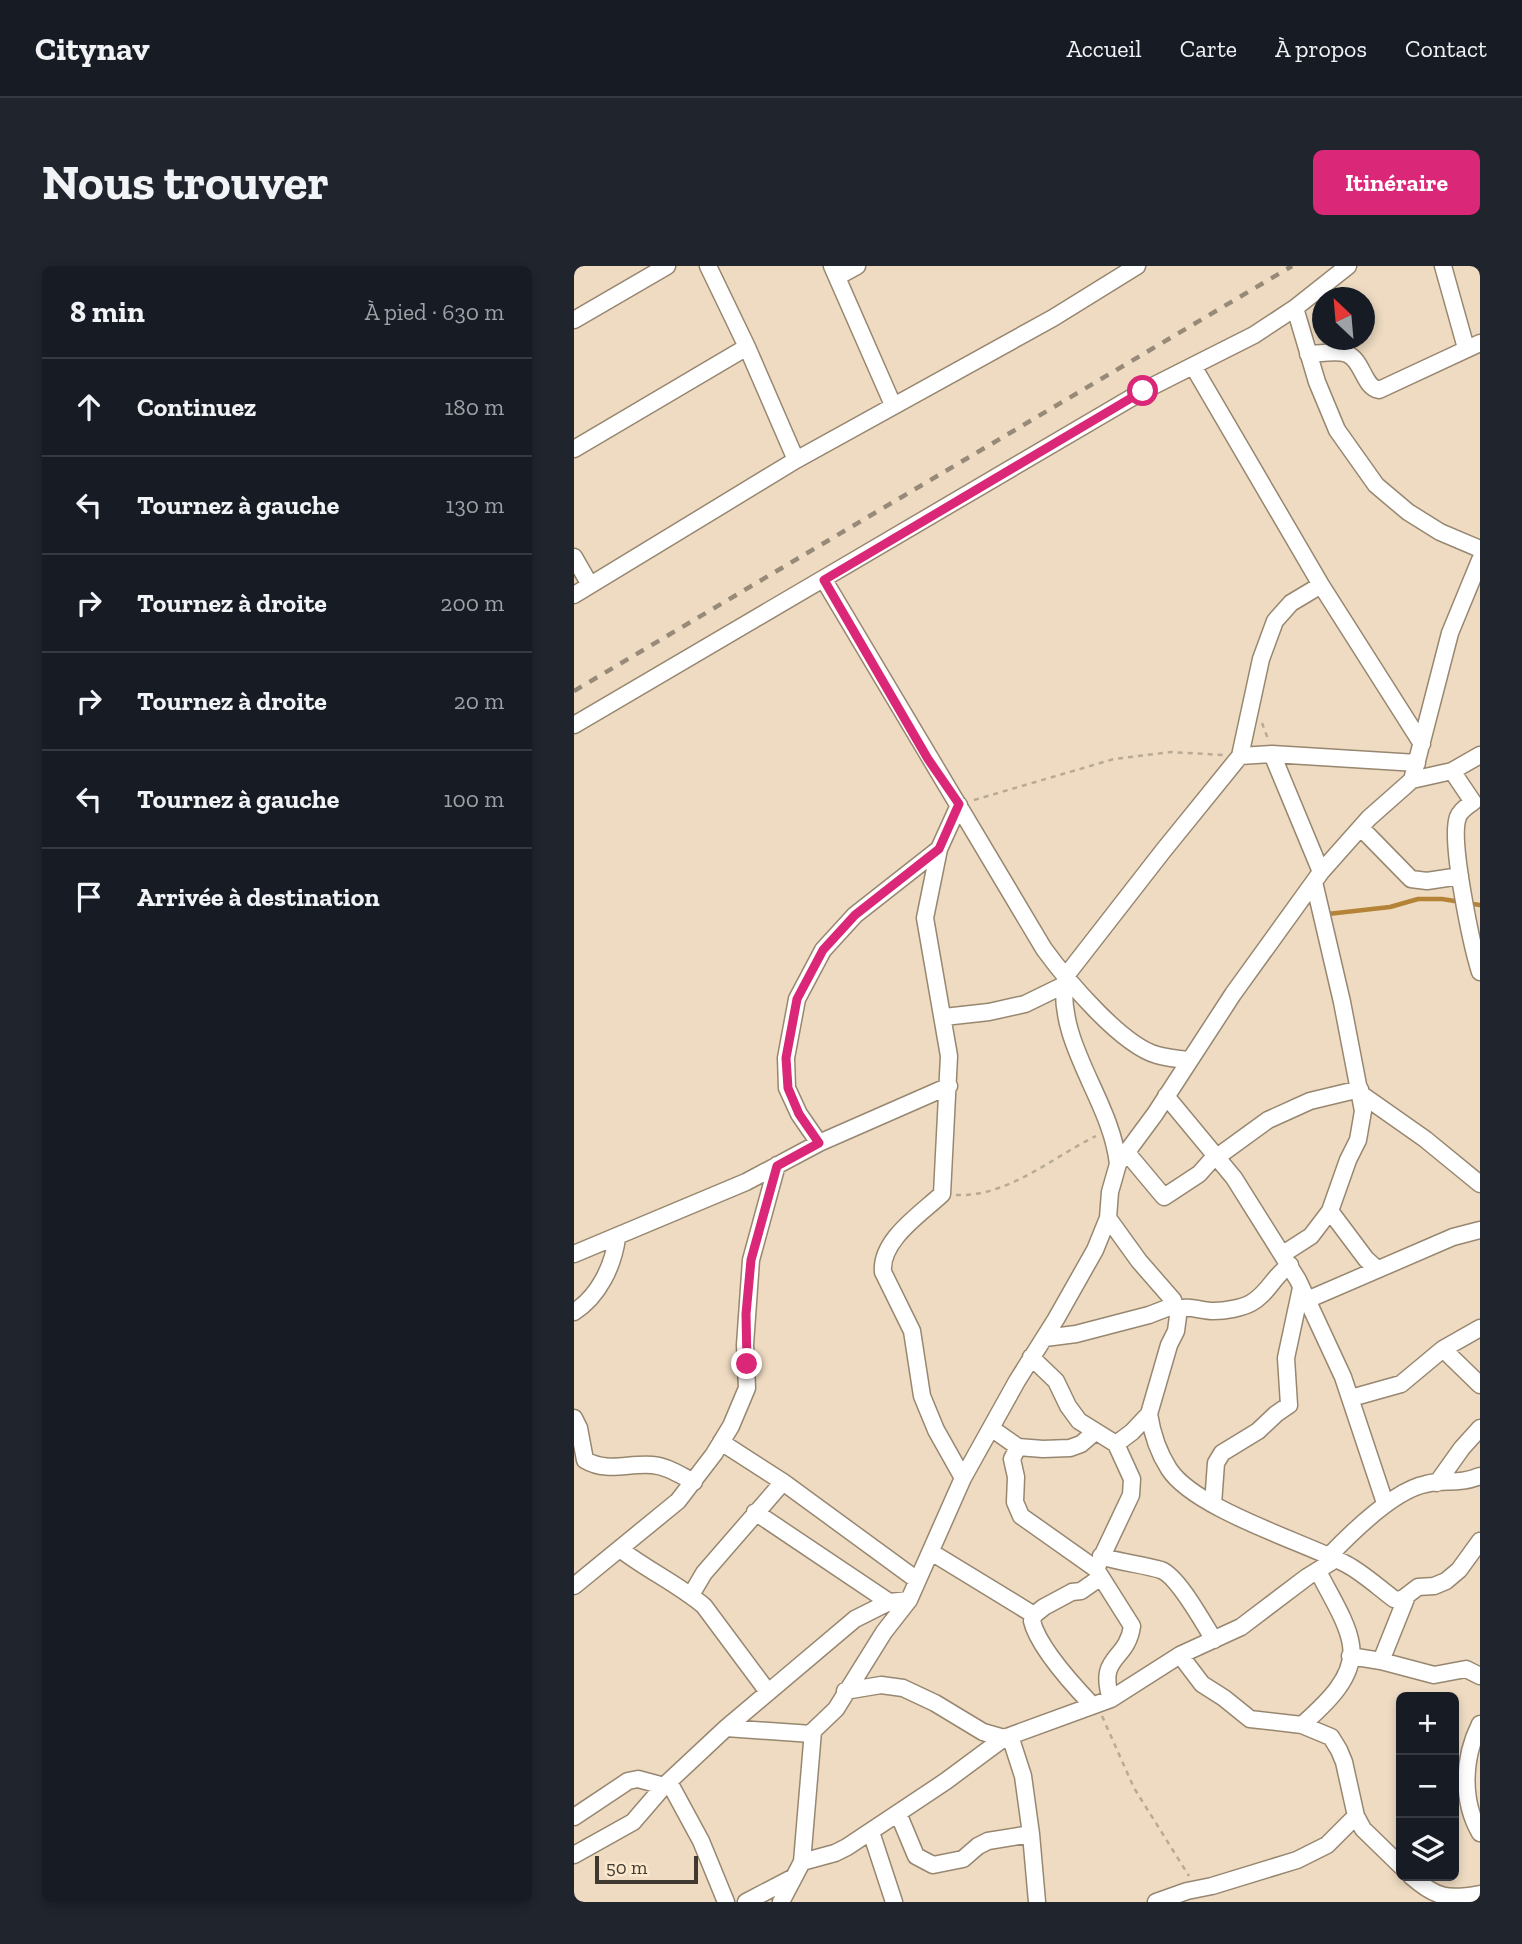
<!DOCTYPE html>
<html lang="fr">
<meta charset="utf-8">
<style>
:root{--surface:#171b24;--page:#20242c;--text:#f1f3f6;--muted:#9ea1a6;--line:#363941;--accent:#db2777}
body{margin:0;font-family:"Zilla Slab",serif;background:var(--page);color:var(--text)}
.controls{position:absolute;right:21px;bottom:21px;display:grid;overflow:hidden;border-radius:10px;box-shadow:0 4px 10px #0003}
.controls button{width:63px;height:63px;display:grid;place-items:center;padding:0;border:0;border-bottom:2px solid var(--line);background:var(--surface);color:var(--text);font:35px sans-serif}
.compass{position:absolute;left:738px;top:21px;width:63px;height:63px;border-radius:50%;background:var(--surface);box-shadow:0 4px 10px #0003;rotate:334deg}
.scale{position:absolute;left:21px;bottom:18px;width:103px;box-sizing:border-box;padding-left:7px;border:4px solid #40392f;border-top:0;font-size:19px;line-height:24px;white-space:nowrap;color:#40392f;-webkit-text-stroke:5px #fbe8cf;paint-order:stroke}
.stop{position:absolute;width:21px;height:21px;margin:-16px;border:5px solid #db2777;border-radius:50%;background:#fff}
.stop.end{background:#db2777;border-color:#fff;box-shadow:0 2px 7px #0008}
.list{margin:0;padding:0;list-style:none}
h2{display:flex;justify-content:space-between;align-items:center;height:91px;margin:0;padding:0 28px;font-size:30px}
h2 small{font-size:23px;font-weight:400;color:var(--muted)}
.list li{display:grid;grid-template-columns:46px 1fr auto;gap:21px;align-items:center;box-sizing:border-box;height:98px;padding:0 28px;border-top:2px solid var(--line)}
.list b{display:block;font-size:26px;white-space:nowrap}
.list em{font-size:23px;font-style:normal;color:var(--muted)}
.icon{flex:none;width:38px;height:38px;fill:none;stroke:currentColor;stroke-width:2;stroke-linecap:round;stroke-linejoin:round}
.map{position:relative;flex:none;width:906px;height:1636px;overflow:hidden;border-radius:10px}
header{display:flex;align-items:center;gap:42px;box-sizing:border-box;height:98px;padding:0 35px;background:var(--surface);border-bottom:2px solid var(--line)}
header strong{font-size:33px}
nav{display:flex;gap:38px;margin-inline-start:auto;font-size:24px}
.intro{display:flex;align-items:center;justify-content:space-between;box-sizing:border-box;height:168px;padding:0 42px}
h1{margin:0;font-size:49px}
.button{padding:18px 32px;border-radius:10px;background:var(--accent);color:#fff;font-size:24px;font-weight:700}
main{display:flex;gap:42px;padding:0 42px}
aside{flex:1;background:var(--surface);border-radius:10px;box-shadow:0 4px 10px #0003}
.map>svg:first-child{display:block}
</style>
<header>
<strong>Citynav</strong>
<nav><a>Accueil</a><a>Carte</a><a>À propos</a><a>Contact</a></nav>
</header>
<div class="intro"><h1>Nous trouver</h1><a class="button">Itinéraire</a></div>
<main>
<aside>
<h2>8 min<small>À pied · 630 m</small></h2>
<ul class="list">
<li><svg class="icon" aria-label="ahead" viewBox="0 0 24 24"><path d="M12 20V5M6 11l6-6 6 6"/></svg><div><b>Continuez</b></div><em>180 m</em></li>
<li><svg class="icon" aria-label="left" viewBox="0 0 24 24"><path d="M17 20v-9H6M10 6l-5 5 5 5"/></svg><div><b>Tournez à gauche</b></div><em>130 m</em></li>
<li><svg class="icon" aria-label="right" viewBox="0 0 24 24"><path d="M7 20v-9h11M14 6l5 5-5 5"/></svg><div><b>Tournez à droite</b></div><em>200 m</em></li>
<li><svg class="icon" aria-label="right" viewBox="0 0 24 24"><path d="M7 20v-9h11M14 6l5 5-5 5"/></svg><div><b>Tournez à droite</b></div><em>20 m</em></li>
<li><svg class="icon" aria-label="left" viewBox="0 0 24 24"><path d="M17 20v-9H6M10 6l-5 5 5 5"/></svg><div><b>Tournez à gauche</b></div><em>100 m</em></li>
<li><svg class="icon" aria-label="arrive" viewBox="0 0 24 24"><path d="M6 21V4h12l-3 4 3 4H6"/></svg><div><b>Arrivée à destination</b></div></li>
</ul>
</aside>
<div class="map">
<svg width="906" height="1636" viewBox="0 0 906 1636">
<rect width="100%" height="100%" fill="#eedbc2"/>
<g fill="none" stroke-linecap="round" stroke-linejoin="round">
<path stroke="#b48337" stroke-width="4.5" d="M754,648L816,641L844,633H868L906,639"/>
<g stroke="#988770" stroke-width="19">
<path id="minor" d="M134,0L173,81L222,194
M258,0L319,139
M869,0L892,82
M263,11L283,0
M721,42L743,116L763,164L802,219L834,246L866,266L906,283
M0,54L93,0
M734,88C746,88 762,84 773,88C789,94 789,121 805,124L906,77
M619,100L747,319L848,478
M0,183L173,81
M0,291L16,319
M250,314L470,683C492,713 547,779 583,789C593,792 604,793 615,794
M0,329L222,194L479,52L563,0
M0,459L569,125L680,69L721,42L774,0
M666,490L698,488L843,497
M878,505L899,536C893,540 886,545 884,551C875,574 898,680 906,706
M838,514L878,505L906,489
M787,562L837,613L853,615L886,610
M747,606L795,552L838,514L876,367L906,294
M370,751L415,746L451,738L490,719
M787,828L851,873L906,918
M592,830L660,912L724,1014L769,1111L811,1237
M245,877L225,848L213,822L212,792L223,733L249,684L281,649L365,583
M554,888L590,931L625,908L642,889
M643,891L694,854L736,835L786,823
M544,898C537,833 482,779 491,711L589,585L666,490L687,393L701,355L717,337L747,319
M756,945L792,993L803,1003
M534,952L565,995L599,1034L604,1050L602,1065L595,1079L575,1148L558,1166L542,1178L558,1213L557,1229L522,1303L558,1360C553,1396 523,1389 537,1433
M0,988L172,916L245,877L375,820
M709,988L737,970L756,945L774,894L784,874L789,845L768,736L740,616
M733,1034L879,971L906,964
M602,1043C615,1039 627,1045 640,1045C651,1045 668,1042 677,1037C694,1028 700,1009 716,999
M0,1046C25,1030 39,1000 43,972
M471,1072L502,1068L575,1049L601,1039
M869,1083L906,1119
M457,1091L482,1115L494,1140L505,1155L542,1178
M777,1132L827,1118L869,1083L906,1062
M575,1148C578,1167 584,1186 595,1203C621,1243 727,1275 772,1298C789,1307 804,1321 820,1333L827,1334L844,1321L860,1320L872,1315L885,1304L906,1275
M0,1152L5,1162L11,1194C33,1207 54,1197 78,1199C93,1200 106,1209 120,1216
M417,1162L444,1181L469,1183L496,1182L507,1178L521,1166
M147,1176L209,1216L343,1314
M444,1181L438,1193L442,1211L441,1236L447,1250L522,1303
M389,1212L443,1115L482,1053L521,984L534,952L536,926L544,898L581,848L659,728L747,606L698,488
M863,1217L888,1182L906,1162
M639,1238L642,1197L648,1187L684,1165L702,1148L715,1139L712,1092L727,1022
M181,1246L315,1336
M46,1283C73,1304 104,1318 130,1340L194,1426
M357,1286L460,1349
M527,1290C547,1297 568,1298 587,1304C604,1310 630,1358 640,1374
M755,1290C777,1267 820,1224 852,1218C872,1213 884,1219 906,1210
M0,1320L104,1235L140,1188L157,1160L173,1122L171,1079L177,994L203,899
M117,1329L130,1307L209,1216
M606,1389L628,1418L650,1432L676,1453L728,1459L757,1471L765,1484L770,1496L782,1550L789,1563L827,1600
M776,1390L807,1395L860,1409L892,1403L906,1410
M807,1395L833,1330
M271,1425L307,1419L329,1422L361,1437L409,1466L430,1472L537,1433L606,1389L667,1361L733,1311L762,1293
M518,1439C499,1419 464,1381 458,1355L460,1349L470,1341L498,1326L507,1325L527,1311
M906,1458C889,1492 887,1534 906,1567
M728,1459C749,1440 782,1412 777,1379C774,1356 754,1326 744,1305
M152,1462L238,1468
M436,1470L449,1510L457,1568L463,1636
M95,1516L127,1575L152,1636
M324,1547L342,1590L359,1599L389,1593L404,1580L414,1575L457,1568
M0,1551L54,1515L64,1513L90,1520
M297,1566L320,1636
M0,1589L59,1556L90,1520L152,1462L281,1353L315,1336L335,1334
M228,1596L261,1587L273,1581L372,1515L430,1472
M837,1610C862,1632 874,1634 906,1628
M172,1636L220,1611
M207,1636L228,1596L239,1465L262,1443L310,1366L335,1334L389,1212L362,1164L348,1130L338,1065L309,1006C306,974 348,947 368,928L375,790L351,652L365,583L385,539
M582,1636L613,1625L638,1620L723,1594L753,1579L782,1550"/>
</g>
<path stroke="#b9aa95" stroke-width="2.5" stroke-dasharray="5 5" stroke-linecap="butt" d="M688,457L694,473
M400,534L540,493L597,486L649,489
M382,929C434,931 477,892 522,870
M528,1450L560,1522L615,1610"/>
<use href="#minor" stroke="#fff" stroke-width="16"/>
<path stroke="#978a79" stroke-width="4.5" stroke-dasharray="9 9" stroke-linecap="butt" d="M0,425L718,0"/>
</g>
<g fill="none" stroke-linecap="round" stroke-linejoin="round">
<path stroke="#db2777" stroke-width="9" d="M173,1098L172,1048L177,994L203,900L245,877L225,848L214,822L212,792L223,733L249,684L281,649L365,583L385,538L354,493L250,314L569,125"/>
</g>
</svg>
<div class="controls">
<button>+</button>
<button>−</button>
<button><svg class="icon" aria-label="layers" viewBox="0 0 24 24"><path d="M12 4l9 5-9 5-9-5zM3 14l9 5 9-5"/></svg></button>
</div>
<svg class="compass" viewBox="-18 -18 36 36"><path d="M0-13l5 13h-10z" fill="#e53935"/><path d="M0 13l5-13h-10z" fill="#9ea1a6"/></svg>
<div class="scale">50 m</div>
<div class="stop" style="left:569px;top:125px"></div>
<div class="stop end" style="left:173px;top:1098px"></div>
</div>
</main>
